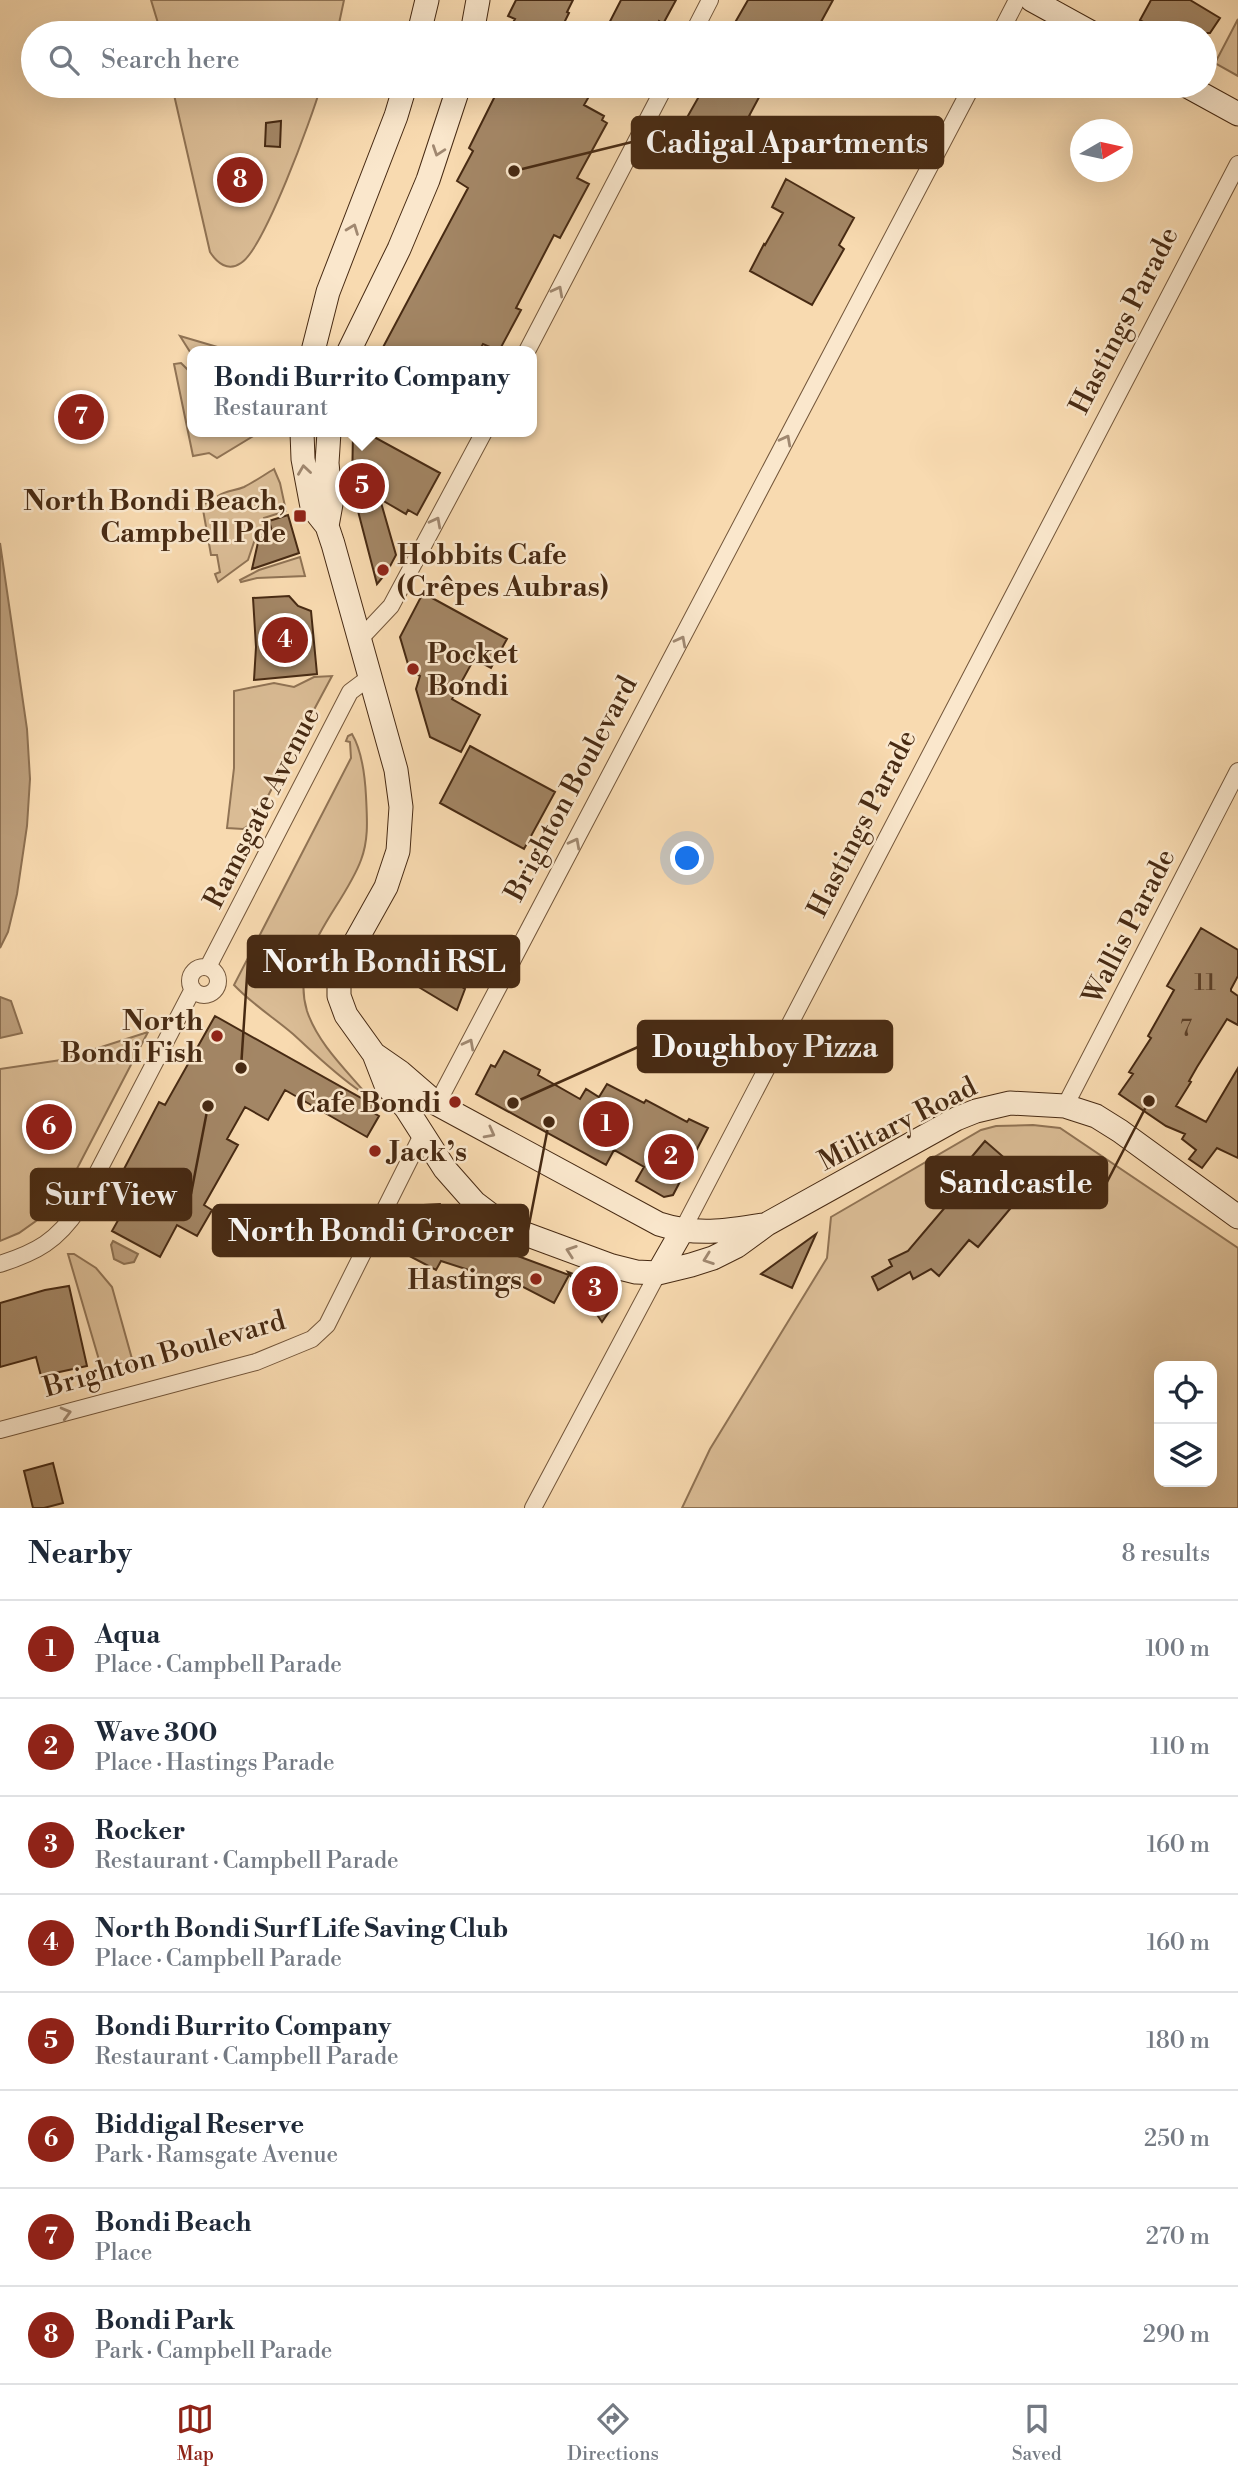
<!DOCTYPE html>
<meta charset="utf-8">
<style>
:root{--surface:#fff;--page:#f2f2f3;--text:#1f2937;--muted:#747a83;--line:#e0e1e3;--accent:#8f2418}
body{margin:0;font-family:"Libre Bodoni",serif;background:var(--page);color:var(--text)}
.controls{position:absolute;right:21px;bottom:21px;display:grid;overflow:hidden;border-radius:14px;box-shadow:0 7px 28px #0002}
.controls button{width:63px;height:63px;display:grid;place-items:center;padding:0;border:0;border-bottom:2px solid var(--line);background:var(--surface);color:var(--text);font:35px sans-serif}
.compass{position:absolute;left:1070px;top:119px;width:63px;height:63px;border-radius:50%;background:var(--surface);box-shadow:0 7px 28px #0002;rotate:81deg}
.you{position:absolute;left:688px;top:859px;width:24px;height:24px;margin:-18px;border:5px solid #fff;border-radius:50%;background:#1a73e8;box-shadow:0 0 0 10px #1a73e833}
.badge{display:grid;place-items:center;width:46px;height:46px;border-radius:50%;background:var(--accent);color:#fff;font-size:23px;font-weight:700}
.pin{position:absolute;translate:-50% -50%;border:4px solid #fff;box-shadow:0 2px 7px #0006}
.popup{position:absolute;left:187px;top:346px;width:350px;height:91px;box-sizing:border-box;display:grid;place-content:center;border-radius:14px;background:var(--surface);filter:drop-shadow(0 2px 5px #0005);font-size:23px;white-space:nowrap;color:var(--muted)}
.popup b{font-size:26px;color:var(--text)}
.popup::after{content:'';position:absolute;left:50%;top:100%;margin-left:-14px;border:14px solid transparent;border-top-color:var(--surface)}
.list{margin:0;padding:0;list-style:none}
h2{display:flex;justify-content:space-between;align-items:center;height:91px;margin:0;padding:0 28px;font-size:30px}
h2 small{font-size:23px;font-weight:400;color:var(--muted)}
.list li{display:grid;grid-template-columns:46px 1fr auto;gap:21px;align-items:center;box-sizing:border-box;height:98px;padding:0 28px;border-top:2px solid var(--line)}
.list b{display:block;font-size:26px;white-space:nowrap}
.list p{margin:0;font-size:23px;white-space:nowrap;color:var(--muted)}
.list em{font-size:23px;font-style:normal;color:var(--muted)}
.icon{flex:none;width:38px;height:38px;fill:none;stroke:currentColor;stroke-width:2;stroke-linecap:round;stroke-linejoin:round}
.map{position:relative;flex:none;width:1238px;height:1508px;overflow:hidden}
.search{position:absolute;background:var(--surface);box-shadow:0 7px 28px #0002;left:21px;right:21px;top:21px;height:77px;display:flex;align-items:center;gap:18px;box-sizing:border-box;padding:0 24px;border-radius:38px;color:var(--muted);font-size:26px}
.sheet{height:875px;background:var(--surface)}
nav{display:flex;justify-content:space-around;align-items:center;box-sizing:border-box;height:98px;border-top:2px solid var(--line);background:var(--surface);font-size:19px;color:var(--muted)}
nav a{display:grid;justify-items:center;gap:4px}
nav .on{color:var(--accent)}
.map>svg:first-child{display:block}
</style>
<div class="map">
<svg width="1238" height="1508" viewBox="0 0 1238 1508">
<rect width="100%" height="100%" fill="#f8dab0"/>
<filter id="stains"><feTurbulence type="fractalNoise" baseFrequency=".00286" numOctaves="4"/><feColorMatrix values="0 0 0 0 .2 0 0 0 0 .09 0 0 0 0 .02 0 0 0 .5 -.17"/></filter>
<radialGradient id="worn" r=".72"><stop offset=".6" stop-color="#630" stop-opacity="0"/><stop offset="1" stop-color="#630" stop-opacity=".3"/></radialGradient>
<path fill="#dabc95" stroke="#907354" stroke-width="2" fill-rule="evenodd" d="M151,0H344L337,33H161Z
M1238,19V76L1215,63Z
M172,86H321C312,117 264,249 241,263C228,272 217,263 210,252Z
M180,336L231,351H192V355Z
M181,363L192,374V432H253L255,435L217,458L209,453L193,456L174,364Z
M274,469L280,483L286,511L264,518L267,532L256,536L248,560L218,582L215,574L220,572L217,555H211L202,504L220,501L218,496C226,490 235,491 244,487C254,482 264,475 274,469Z
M300,557L305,576L257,578L241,582L240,580L259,570Z
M332,676L254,822L243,829L227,828L234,768V691L274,683L294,687L314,677Z
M352,734C362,751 365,777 366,796C367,818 369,839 361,860C343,909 289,952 307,1011C317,1041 342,1066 362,1089L360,1091C335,1074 315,1054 293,1034C273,1017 252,1004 234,985L351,758L350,742L346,741L348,736Z
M148,1032L68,1186L50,1211L19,1233L0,1241V1069L61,1060Z
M1033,1125L1060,1128L1238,1248V1508H682L710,1449L827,1258L831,1217L981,1130L996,1126ZM1159,1366H1212V1482H1159Z
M68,1254H74L96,1268L112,1287L134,1366L104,1377Z"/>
<path fill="#bc9e7b" stroke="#8d7051" stroke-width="2" d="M0,543L27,729L30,779L27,826L17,894L8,932L0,948Z
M0,997L11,1001L22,1033L0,1038Z
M113,1241L138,1254L134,1262L124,1264L114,1259L111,1245Z"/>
<path fill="#a38665" stroke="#472a13" stroke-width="2" d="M516,0H573L567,12L569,13L559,33H507L515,19L508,16Z
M621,0H676L663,24L659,21L653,33H604Z
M748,0H833L815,33H729Z
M1151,0H1190L1220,18L1210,33H1163L1140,20Z
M500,86H595L584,105L604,116L602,120L607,123L577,178L589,184L560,238L554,235L516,308L521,310L499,351L483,344L479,351H381L468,188L457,181L473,151L469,148Z
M709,86H765L749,116L767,125L751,156L685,121L702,91L706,93Z
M281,121L280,147L265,146L266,123Z
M786,179L854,218L839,245L844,249L812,305L750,271L764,244L765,245L783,213L772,207Z
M353,432H375L374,437L440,473L417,515L408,510L406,514L380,499L396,555L387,572L377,584L352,488Z
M288,515L299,553L252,569L259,538L273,534L269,521Z
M423,593L507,639L491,668L474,659L452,699L480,715L461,752L430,737L416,689L420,676L410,671L400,637Z
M289,596L298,606L311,611L317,674L254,680L256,647L253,598Z
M470,746L555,792L524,849L440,803Z
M1201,928L1238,950V976L1231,989V991L1238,996V1025L1227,1019L1197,1067L1189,1081L1191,1082L1176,1106L1206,1122L1238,1068V1158L1217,1148L1202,1168L1189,1159L1196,1150L1182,1139L1185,1134L1166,1126L1119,1094L1133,1074L1129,1072L1151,1038L1148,1036L1174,990L1167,986Z
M406,946L462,978L459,985L465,989L457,1010L392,971Z
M215,1016L377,1107L374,1113L379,1116L367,1137L285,1090L268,1120L245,1107L227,1139L238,1145L204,1205L212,1210L197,1236L177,1225L160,1257L112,1231L130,1199L113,1190L159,1102L165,1105Z
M504,1051L540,1070L538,1075L580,1099L586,1089L599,1097L607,1084L644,1103L646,1100L687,1122L689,1119L708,1128L673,1195L664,1197L636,1181L644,1167L614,1150L606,1165L476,1094L491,1065L495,1067Z
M985,1141L1024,1175L1012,1190L1020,1197L978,1247L969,1240L939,1276L931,1269L913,1279L910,1272L878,1290L872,1277L892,1266L889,1260L908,1251L947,1205L938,1197Z
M440,1204L441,1207L446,1206L469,1238L569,1275L554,1303L502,1276L499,1282L485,1276L473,1278L469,1270L441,1261L436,1270L400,1251L405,1243L413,1237L424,1205Z
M816,1234L792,1288L761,1274Z
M568,1272L611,1288L615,1303L602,1322Z
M69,1286L87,1366L41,1376L36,1357L0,1367V1303L45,1290Z
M53,1463L63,1503L44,1508H33L24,1471Z"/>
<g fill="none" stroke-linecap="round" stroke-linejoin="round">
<g stroke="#73563a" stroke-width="18">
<path id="street" d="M693,33L710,0
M1000,33L1017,0
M527,351L665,86
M359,640L391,606L484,432
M208,967L350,692L370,677
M190 981a14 14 0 1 1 28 0a14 14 0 1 1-28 0Z
M437,1104L972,86
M1065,1106L1238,771
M682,1231L1238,164
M0,1264C37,1252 57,1241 79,1208L193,989
M0,1430L256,1362L312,1339L327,1325L423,1133
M533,1508L658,1273"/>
</g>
<g stroke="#472a13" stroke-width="25">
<path id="secondary" d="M1032,0L1092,33
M419,33L427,0
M472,33L478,0
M1187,86L1238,114
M313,351L328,292L396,116L405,86
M349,351L399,249L428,180L459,86
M302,432L303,459L312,507L327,526L333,544L396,770L401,807L398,851L386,887L343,964L339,978V996L346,1015L374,1054L386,1085L406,1108L445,1169L475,1203L496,1219L520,1232L612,1266L636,1272L658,1273L691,1265L713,1258L737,1246L767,1224L956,1119L976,1111L1010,1103L1065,1106L1096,1116L1120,1131L1238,1217
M327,526L331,504L327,463L329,432
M374,1054L400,1072L437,1104L659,1224C696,1236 726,1231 763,1225
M658,1273L682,1231"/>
</g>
<use href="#street" stroke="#fae7cc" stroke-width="16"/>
<use href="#secondary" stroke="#fae7cc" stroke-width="23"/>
</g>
<defs><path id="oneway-chevron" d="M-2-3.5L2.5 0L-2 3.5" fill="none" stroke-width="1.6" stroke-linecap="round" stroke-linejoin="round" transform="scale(1.75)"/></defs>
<g stroke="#a08870">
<use href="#oneway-chevron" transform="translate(438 151) rotate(109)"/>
<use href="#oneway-chevron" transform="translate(353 229) rotate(-69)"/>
<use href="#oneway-chevron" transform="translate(558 291) rotate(-62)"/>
<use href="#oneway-chevron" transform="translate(786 440) rotate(-62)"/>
<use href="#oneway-chevron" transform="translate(304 470) rotate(-98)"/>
<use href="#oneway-chevron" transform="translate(436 522) rotate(-62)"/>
<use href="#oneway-chevron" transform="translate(681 641) rotate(-62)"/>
<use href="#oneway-chevron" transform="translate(575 843) rotate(-62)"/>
<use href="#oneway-chevron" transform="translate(469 1044) rotate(-62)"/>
<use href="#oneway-chevron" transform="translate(490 1133) rotate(28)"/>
<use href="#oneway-chevron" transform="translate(571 1251) rotate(-161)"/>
<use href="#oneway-chevron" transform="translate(708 1259) rotate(160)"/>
<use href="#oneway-chevron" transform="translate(66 1413) rotate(-15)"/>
</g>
<g fill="#8f2418" stroke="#fae7cc" stroke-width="2.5">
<rect x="293" y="509" width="14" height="14" rx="3.5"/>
<circle cx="383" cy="570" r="7"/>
<circle cx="413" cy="669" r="7"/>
<circle cx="217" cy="1036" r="7"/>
<circle cx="455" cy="1102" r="7"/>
<circle cx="375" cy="1151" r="7"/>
<circle cx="536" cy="1279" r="7"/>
</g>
<g text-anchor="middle" stroke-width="5" stroke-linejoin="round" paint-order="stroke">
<g font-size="24" fill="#5e4128">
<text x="1205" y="990">11</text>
<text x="1186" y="1036">7</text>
</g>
<g font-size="28" fill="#472a13" stroke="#fae7cc">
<text transform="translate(1123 320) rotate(-63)" y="10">Hastings Parade</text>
<text transform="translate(570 788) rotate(-62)" y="10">Brighton Boulevard</text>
<text transform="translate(261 807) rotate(-63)" y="10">Ramsgate Avenue</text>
<text transform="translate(861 823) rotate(-63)" y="10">Hastings Parade</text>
<text transform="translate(1128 926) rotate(-63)" y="10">Wallis Parade</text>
<text transform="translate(897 1123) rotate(-27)" y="10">Military Road</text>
<text transform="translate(164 1353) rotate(-16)" y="10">Brighton Boulevard</text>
</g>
<g font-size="28" font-weight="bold" fill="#472a13" stroke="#fae7cc" text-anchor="end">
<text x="286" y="510">North Bondi Beach,<tspan x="286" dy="32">Campbell Pde</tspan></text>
<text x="397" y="564" text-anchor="start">Hobbits Cafe<tspan x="397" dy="32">(Crêpes Aubras)</tspan></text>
<text x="427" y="663" text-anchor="start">Pocket<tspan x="427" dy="32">Bondi</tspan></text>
<text x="203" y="1030">North<tspan x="203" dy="32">Bondi Fish</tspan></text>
<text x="441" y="1112">Cafe Bondi</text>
<text x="389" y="1161" text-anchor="start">Jack’s</text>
<text x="522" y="1289">Hastings</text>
</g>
</g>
<path fill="none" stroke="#472a13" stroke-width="2.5" d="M514 171L632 142M241 1068L248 961M513 1103L638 1047M1149 1101L1107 1182M208 1106L191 1194M549 1122L528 1230"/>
<g fill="#472a13" stroke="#fae7cc" stroke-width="2.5">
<circle cx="514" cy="171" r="7"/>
<circle cx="241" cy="1068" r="7"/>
<circle cx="513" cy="1103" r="7"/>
<circle cx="1149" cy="1101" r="7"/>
<circle cx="208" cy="1106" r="7"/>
<circle cx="549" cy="1122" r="7"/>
</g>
<g fill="#472a13" stroke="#472a13" stroke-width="2.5">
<rect x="632" y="117" width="311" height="51" rx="7"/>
<rect x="248" y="936" width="271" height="51" rx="7"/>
<rect x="638" y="1021" width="254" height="51" rx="7"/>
<rect x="926" y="1157" width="181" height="51" rx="7"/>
<rect x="31" y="1169" width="160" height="51" rx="7"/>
<rect x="213" y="1205" width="315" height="51" rx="7"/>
</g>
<g font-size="30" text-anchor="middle" font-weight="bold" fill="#fff">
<text x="787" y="153">Cadigal Apartments</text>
<text x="384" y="972">North Bondi RSL</text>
<text x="765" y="1057">Doughboy Pizza</text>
<text x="1016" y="1193">Sandcastle</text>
<text x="111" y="1205">Surf View</text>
<text x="371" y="1241">North Bondi Grocer</text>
</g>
<rect width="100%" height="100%" filter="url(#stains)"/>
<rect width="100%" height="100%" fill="url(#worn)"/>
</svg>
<div class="controls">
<button><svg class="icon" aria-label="locate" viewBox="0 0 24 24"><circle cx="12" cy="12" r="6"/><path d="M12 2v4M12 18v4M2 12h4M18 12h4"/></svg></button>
<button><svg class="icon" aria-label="layers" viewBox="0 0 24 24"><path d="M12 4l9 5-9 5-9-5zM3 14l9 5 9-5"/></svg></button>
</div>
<svg class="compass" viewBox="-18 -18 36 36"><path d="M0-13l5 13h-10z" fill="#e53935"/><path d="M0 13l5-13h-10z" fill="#747a83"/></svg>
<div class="you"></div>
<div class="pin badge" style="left:606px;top:1124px">1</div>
<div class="pin badge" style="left:671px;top:1157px">2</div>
<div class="pin badge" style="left:595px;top:1289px">3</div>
<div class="pin badge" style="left:285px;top:640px">4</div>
<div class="pin badge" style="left:362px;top:486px">5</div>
<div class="popup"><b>Bondi Burrito Company</b>Restaurant</div>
<div class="pin badge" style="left:49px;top:1127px">6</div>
<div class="pin badge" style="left:81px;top:417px">7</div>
<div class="pin badge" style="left:240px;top:180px">8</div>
<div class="search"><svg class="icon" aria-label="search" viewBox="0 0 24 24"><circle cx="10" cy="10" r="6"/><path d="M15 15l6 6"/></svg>Search here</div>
</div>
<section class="sheet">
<h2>Nearby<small>8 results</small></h2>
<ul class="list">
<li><span class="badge">1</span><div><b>Aqua</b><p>Place · Campbell Parade</p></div><em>100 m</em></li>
<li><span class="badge">2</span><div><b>Wave 300</b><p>Place · Hastings Parade</p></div><em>110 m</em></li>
<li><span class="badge">3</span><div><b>Rocker</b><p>Restaurant · Campbell Parade</p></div><em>160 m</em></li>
<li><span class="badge">4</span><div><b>North Bondi Surf Life Saving Club</b><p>Place · Campbell Parade</p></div><em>160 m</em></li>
<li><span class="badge">5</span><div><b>Bondi Burrito Company</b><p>Restaurant · Campbell Parade</p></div><em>180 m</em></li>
<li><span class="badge">6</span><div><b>Biddigal Reserve</b><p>Park · Ramsgate Avenue</p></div><em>250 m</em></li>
<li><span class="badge">7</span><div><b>Bondi Beach</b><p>Place</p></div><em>270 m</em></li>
<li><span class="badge">8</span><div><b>Bondi Park</b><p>Park · Campbell Parade</p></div><em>290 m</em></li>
</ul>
</section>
<nav>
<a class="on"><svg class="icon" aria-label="map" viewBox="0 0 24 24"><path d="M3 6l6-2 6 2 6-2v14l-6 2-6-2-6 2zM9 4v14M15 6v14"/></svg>Map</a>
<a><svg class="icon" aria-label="directions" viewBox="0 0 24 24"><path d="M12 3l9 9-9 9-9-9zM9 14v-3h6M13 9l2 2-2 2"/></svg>Directions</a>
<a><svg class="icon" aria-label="saved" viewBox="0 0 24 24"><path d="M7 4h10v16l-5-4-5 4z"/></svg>Saved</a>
</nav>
